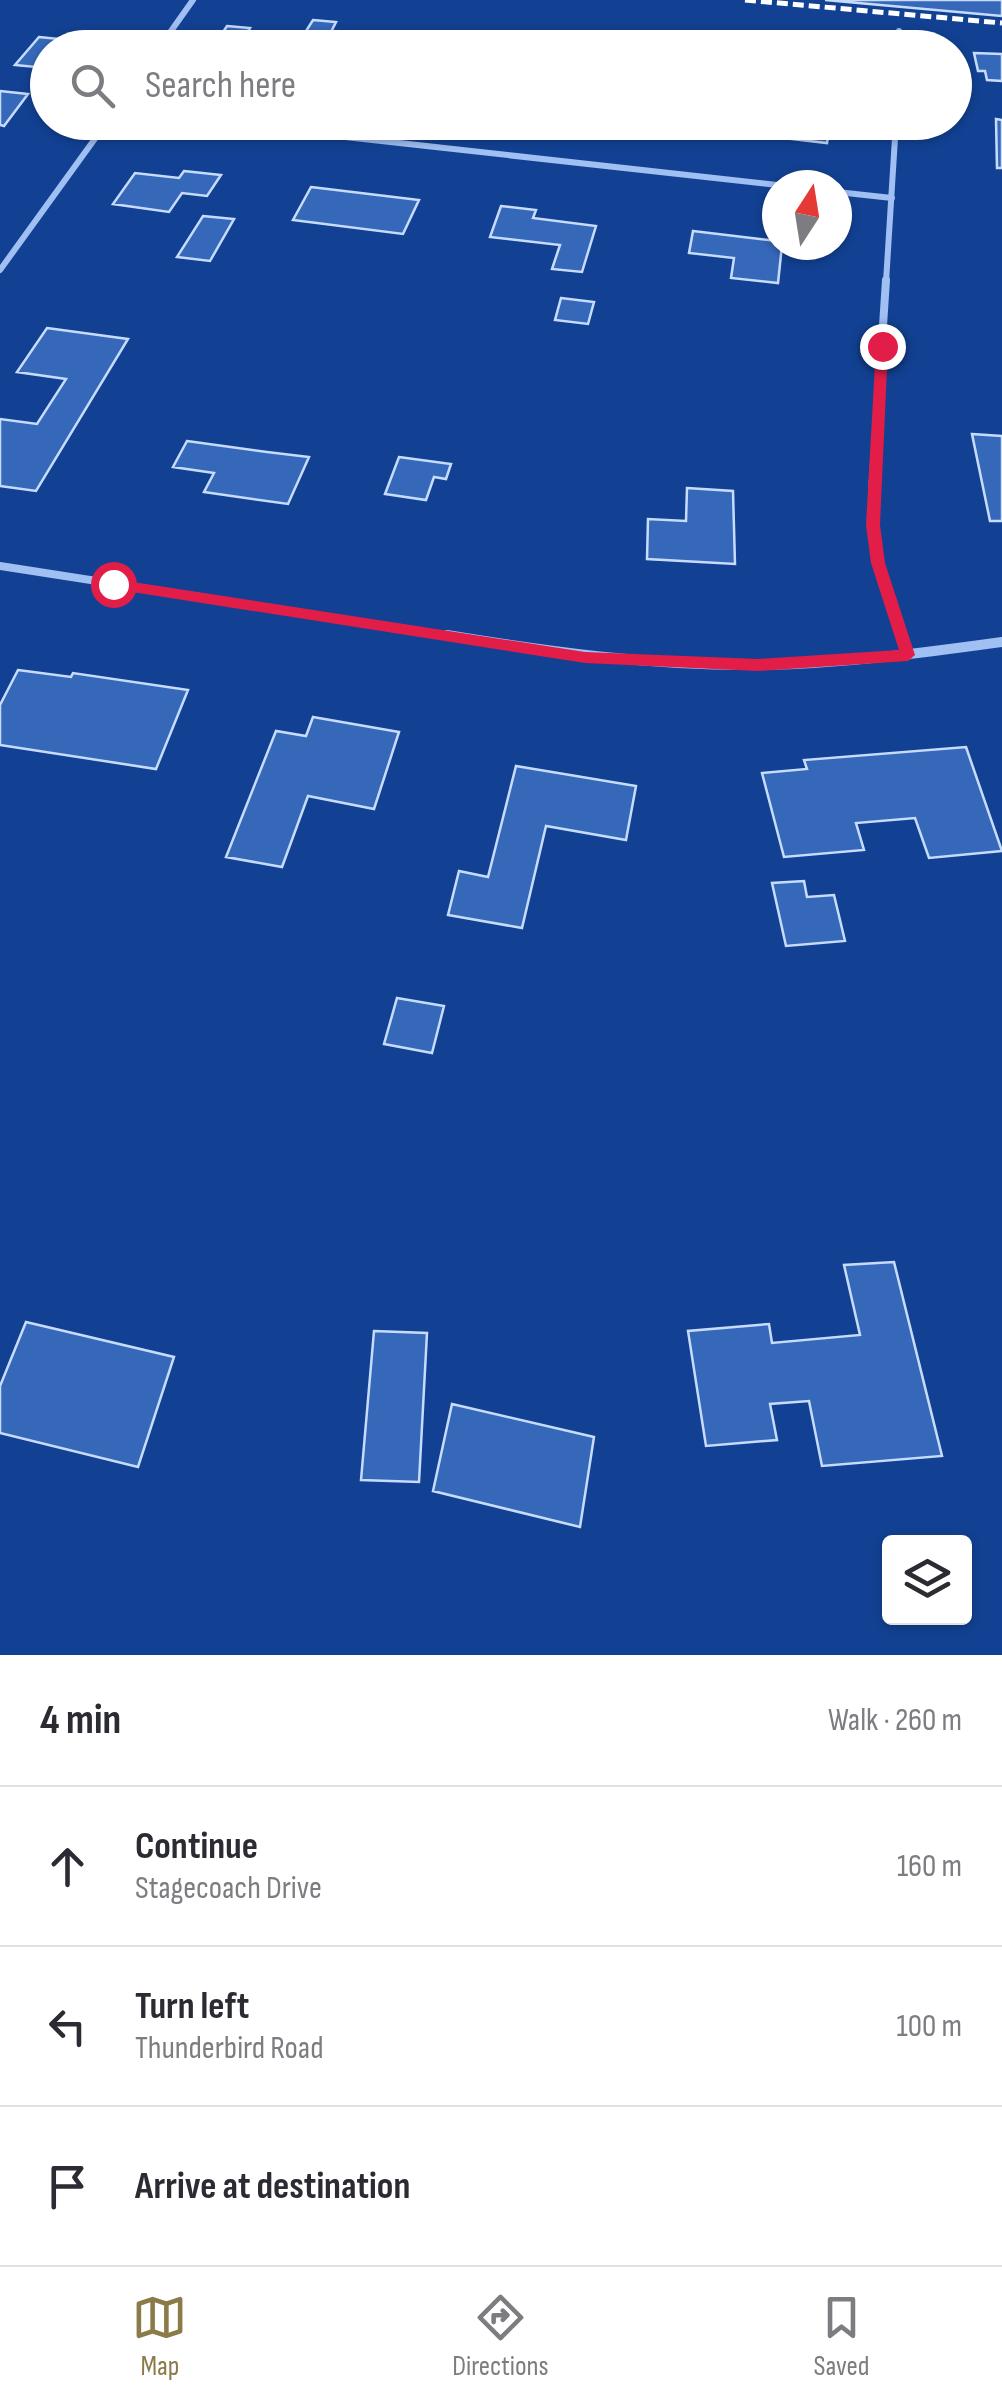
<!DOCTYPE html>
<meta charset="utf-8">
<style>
:root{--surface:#fff;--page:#f2f2f3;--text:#2b2b33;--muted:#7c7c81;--line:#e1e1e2;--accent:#8a7b48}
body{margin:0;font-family:"Sofia Sans Condensed",sans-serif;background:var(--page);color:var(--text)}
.controls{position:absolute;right:30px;bottom:30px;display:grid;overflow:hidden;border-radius:10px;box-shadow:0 2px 8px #0004}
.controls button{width:90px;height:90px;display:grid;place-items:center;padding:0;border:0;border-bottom:2px solid var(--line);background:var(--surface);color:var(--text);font:50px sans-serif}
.compass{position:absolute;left:762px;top:170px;width:90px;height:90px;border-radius:50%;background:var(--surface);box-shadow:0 2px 8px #0004;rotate:12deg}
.stop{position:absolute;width:30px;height:30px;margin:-22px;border:8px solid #e11d48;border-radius:50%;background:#fff}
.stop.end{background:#e11d48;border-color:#fff;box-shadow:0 2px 10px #0008}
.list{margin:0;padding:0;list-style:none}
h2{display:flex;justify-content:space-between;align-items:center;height:130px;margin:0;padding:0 40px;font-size:42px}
h2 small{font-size:32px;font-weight:400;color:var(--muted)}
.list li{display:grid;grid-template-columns:65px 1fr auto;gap:30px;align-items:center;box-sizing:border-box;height:160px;padding:0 40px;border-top:2px solid var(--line)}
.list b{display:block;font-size:38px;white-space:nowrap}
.list p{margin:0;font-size:32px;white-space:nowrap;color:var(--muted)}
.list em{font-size:32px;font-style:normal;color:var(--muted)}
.icon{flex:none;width:55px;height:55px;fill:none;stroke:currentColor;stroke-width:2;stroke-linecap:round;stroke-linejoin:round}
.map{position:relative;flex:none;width:1002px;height:1655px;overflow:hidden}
.search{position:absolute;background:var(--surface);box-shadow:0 2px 8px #0004;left:30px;right:30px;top:30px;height:110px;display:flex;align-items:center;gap:25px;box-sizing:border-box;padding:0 35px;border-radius:55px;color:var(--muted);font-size:38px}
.sheet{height:610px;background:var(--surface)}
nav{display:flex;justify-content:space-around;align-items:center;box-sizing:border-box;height:140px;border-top:2px solid var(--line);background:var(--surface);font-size:28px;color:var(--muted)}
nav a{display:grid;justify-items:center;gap:5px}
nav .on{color:var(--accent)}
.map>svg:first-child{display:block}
</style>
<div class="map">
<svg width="1002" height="1655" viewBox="0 0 1002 1655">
<rect width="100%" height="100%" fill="#124193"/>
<path fill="#3668ba" stroke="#c7dcfd" stroke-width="2.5" d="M825,0H1002V16Z
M313,20L336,22L326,42L301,39Z
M227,26L250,28L240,44L217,41Z
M39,37L69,40L63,48H48L46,68L15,65Z
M974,53L1002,54V81L987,80L985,71H978Z
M0,91L28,94L4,126L0,125Z
M996,119L1002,120V168H997Z
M706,122H830L827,143L704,129Z
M184,171L221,175L207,196L182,193L169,212L113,204L135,173L179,178Z
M311,187L419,200L403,234L293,220Z
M501,206L536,210L533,218L596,226L582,272L552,269L560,245L490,237Z
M203,216L234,219L210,261L177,257Z
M693,231L777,241L782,245L778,283L731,278L734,258L689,253Z
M561,298L594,302L588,324L555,320Z
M47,328L128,339L36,491L0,486V419L37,424L66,379L17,372Z
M972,434L1002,436V521H990Z
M187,441L267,452L309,457L288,504L204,492L214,473L173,467Z
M399,457L451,464L446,479L434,477L426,500L385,494Z
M687,488L733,491L735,564L647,559L648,519L686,521Z
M18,670L71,677L73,673L188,690L156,769L0,745V705Z
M313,717L399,732L374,809L308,796L282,867L226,857L276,731L306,736Z
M966,747L1002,851L929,858L915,818L856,823L864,850L784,857L762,773L807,769L804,760Z
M516,766L636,786L626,840L546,826L522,928L448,915L459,871L488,877Z
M804,881L807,897L834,895L845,941L786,946L772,883Z
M397,998L444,1006L432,1053L384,1044Z
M894,1262L942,1456L822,1466L809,1401L770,1404L777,1440L706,1446L688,1331L769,1324L772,1343L860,1335L844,1265Z
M26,1322L174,1357L138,1467L0,1433V1386Z
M374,1331L427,1333L419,1482L361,1480Z
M452,1404L594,1437L580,1527L433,1491Z"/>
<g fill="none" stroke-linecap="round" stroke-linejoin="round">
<path stroke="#a0bff2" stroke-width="6" d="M899,31V48
M159,48L193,0
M210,122L777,185
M837,192L892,198
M0,270L107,122
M886,282L896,122"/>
<path stroke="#a0bff2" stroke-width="8" d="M886,280L872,493L878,563L902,638
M0,566L463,638"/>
<path stroke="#a0bff2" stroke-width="10" d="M447,635C550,652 654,666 758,665C840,664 922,653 1002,642
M902,635L908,655"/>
<path stroke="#fff" stroke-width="5" stroke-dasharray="11 5" stroke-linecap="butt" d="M745,0L1002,23"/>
</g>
<path fill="#e11d48" d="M882,342L888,346L880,525L885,563L915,655L908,661L758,671L585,663L113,589L106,584L113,579L585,652L758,659L899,650L871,563L866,525L876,346Z"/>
</svg>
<div class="controls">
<button><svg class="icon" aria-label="layers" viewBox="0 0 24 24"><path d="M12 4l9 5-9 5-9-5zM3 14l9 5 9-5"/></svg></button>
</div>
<svg class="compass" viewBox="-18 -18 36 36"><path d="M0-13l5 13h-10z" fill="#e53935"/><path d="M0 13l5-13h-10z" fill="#7c7c81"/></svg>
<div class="stop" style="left:113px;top:584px"></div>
<div class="stop end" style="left:882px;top:346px"></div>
<div class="search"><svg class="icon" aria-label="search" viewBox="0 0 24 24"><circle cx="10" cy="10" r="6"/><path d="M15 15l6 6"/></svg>Search here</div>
</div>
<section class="sheet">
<h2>4 min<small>Walk · 260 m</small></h2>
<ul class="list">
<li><svg class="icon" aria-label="ahead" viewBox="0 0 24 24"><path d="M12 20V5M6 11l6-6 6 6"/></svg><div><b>Continue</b><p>Stagecoach Drive</p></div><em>160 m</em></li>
<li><svg class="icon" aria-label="left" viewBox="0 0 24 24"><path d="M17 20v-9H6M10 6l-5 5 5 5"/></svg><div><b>Turn left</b><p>Thunderbird Road</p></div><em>100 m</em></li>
<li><svg class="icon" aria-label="arrive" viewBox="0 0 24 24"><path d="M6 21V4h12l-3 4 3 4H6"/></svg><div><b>Arrive at destination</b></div></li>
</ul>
</section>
<nav>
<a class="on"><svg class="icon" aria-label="map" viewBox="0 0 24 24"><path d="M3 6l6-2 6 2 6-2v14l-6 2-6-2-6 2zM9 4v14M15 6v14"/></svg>Map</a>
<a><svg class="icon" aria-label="directions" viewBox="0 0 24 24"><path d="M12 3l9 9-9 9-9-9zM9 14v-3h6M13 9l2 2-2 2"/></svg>Directions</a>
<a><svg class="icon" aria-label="saved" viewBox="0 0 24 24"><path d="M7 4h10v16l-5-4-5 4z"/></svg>Saved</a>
</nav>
